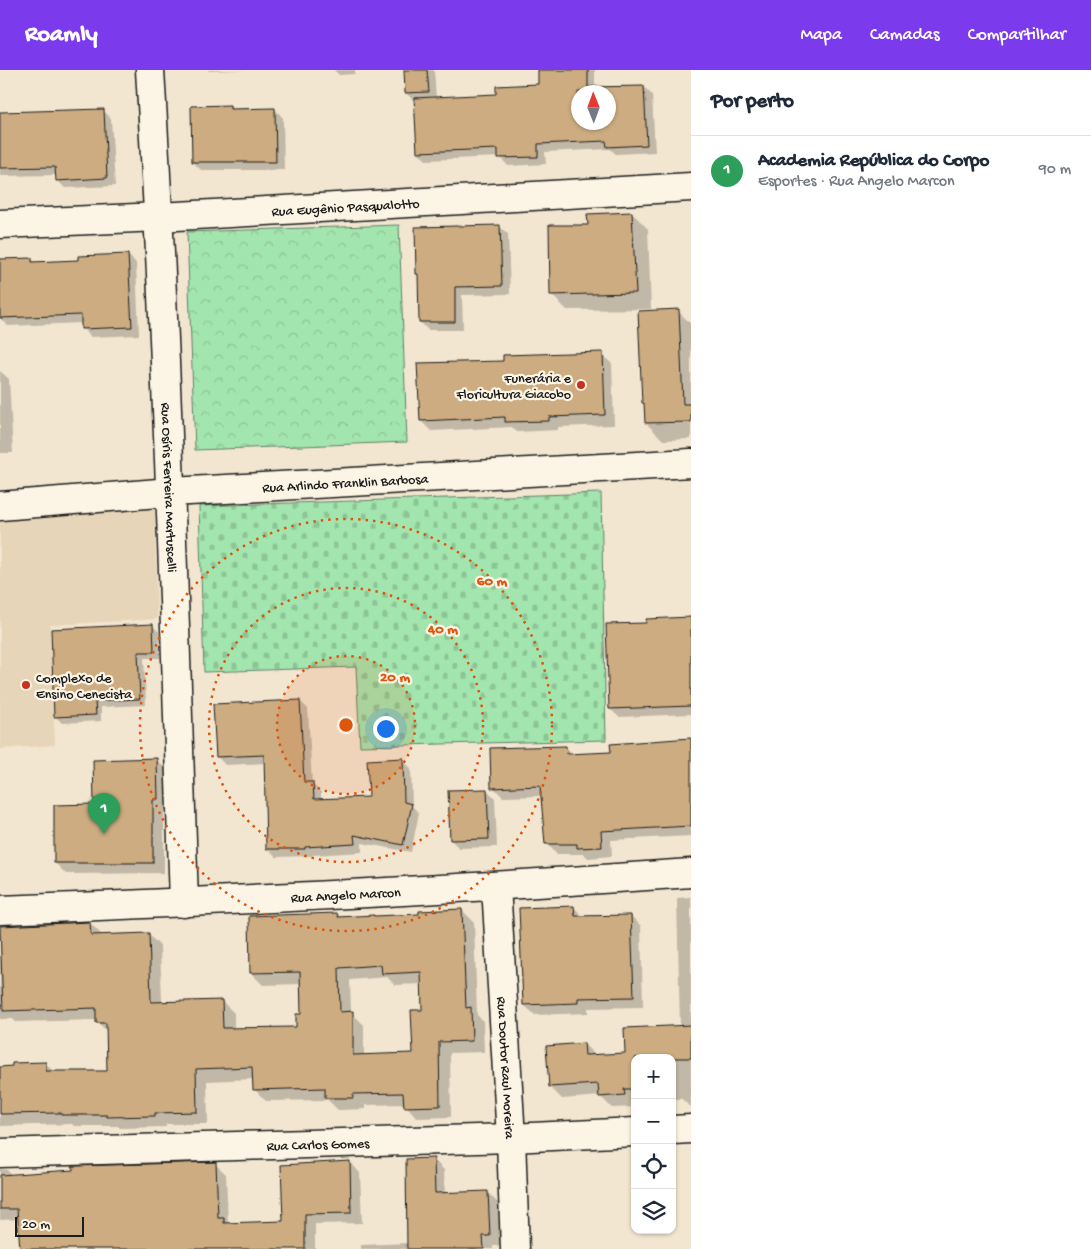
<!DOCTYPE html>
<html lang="pt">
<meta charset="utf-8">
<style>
:root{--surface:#fff;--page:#f2f2f3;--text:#1f2937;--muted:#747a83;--line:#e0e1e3;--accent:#7c3aed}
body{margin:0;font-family:"Gochi Hand",sans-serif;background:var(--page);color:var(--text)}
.controls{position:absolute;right:15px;bottom:15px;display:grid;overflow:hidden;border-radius:10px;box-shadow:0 1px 4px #0004}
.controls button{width:45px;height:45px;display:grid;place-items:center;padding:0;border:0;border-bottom:1px solid var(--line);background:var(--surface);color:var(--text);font:25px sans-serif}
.compass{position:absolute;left:571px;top:15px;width:45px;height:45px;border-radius:50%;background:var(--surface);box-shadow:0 1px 4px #0004;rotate:359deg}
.scale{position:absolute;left:15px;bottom:12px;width:69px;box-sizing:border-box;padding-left:5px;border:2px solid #1c1c1c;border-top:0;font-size:14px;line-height:18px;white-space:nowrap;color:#1c1c1c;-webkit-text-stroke:4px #fcf5e5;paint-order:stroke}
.you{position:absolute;left:385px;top:658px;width:18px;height:18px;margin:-12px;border:4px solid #fff;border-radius:50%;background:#1a73e8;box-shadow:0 0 0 8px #1a73e833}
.badge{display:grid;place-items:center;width:32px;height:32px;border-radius:50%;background:var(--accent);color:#fff;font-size:16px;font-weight:700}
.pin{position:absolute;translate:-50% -41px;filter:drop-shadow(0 1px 2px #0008)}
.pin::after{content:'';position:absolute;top:26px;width:18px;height:15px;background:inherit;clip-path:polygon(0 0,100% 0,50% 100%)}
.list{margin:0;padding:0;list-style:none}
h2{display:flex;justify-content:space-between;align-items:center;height:65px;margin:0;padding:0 20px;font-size:21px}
h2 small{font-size:16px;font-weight:400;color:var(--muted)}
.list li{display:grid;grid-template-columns:32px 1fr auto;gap:15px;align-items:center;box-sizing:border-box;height:70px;padding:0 20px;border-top:1px solid var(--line)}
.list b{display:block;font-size:19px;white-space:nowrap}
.list p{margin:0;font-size:16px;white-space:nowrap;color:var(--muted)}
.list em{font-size:16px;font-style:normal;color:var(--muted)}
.icon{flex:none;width:28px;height:28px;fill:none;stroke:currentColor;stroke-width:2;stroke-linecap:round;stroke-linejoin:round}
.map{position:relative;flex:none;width:691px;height:1179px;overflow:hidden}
header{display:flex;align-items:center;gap:30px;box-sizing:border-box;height:70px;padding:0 25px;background:var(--accent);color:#fff}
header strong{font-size:24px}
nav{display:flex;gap:28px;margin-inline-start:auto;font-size:18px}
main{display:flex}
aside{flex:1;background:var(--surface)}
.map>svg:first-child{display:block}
</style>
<header>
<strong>Roamly</strong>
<nav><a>Mapa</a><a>Camadas</a><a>Compartilhar</a></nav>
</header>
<main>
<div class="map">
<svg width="691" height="1179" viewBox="0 0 691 1179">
<defs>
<pattern id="cemetery-stones" width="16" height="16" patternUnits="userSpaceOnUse" patternTransform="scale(1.25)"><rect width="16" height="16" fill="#a3e5af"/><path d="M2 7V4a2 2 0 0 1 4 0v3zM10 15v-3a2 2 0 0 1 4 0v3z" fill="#8cc496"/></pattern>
<pattern id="park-crowns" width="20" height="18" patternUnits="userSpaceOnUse" patternTransform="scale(1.25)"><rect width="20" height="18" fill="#a3e5af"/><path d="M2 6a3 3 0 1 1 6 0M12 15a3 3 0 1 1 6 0" fill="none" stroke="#8cc496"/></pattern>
</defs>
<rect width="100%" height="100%" fill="#f2e6d1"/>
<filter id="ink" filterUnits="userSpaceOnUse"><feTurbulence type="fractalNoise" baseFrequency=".02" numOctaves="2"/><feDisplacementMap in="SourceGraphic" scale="10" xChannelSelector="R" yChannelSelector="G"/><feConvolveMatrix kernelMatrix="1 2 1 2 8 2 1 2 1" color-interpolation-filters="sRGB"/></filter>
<g filter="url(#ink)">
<path fill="#e7d5b9" d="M155,438L157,549L50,555L55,675L0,679V449Z"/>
<path fill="url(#cemetery-stones)" stroke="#608066" d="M601,423L606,670L360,676L356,597L204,602L199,436Z"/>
<path fill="url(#park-crowns)" stroke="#608066" d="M399,155L407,372L195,380L187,162Z"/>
<path fill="#0003" fill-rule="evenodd" d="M208,0H246L209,1Z
M334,0H355V4L339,5Z
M405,0H434L436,28L497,25L539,15V0H595V18L644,17L652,25L655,82L616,84L610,79L545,82L546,94L508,96L500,87L426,90L418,82L415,32L406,23ZM578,22H608V52H578Z
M230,36L234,40L275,39L283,48L284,100H201L193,92Z
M103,40L111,49L115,116L65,118L57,110V105L0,106V44Z
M632,143L648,159L651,239L567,240L551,224L589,156Z
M499,156L508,164L510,224L462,225L463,260H428L420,252Z
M128,185L136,193L139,265L91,267L83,259L82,253L8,256L0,248V190L32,189L35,193L79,191Z
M678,241L691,254V369L663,370L646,353L645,335L643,333Z
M602,284L612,294L614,355L558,357V360L517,362L512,357L431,361L421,351L504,292Z
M0,301L9,309L13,383H0Z
M691,548V644L619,647L610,639L648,554Z
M152,555L159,562L160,588H144L146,635L101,637V651L62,653L55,646Z
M300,631L308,639L312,714L321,722V730L370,728L402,690L411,698L412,736L419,743L411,782L362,773V782L312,785V786L276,787L268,779L266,693L225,695L217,686Z
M691,670V766L611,770L612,786L588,788L584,784H557L547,774L543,726L503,727L493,717L566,677L573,685L612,684Z
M156,689L167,700L168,740H164V803L66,804L55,793L95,736Z
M487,720L495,728L497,777L459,778L451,770Z
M691,827V1036H689L682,1029H672V988H635V1037L612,1038L600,1026L562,1029L550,1017L584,974L596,986L627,984L680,957L677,828Z
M574,837L583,847L631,846L641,856L643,937L588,938V943L535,945L524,935Z
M462,840L474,852L477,945L483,951L484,982L450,983L451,1047L417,1048L405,1034L365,1035V1039L338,1040L328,1030L266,1031L254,1019V1009L207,1011L208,1054H166V1057L120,1058L118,1056H74L72,1054L0,1056V998L45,993L55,1003L108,1002V962L97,952V950L16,952L13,949H0V857L90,853L102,865L148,864L160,876L162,933L222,931L234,943V959L298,958L302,945L301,914L263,915L251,903L337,844L342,848L420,845ZM387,907L395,915L423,914L424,941L414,984L364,986V955L351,942L350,910Z
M433,1089L444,1100L445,1124L487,1122L498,1133L500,1176H493V1179H361V1175L408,1173Z
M350,1092L360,1103L362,1153L315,1154V1179H21L19,1149L0,1150V1099L7,1100L12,1105L215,1094L226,1104L228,1154L284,1152Z"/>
<path fill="#ccac80" stroke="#1c1c1c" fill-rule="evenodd" d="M404,0H427L429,22L405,23Z
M538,0H588V17L644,16L647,75L607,77L606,71L538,74V87L498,88V79L417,82L414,28L496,24V16L538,14ZM578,22H608V52H578Z
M230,35V39L275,38L276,92H192L191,36Z
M104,39L107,108L56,111L55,97L0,98V42Z
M632,142L636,223L550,225L549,155H588L587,144Z
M500,155L502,216L455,217V252H419L418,204H416L415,157Z
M128,184L132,257L81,259V245L0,248V189L32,188V192L78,190V186Z
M679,239L683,334H691V352L645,353L644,333H642L638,241Z
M603,282L605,345L549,347V351L505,352V347L420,351L417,293L503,291V285Z
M691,547V636L609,639L606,554L646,553V549Z
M153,554L154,582H138L140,629L95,631L96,645L54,647L51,559Z
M300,630L304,712H313L314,729L369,727L367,690L403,688L404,732L412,734L403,775L354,765L355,774L305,777V779H266L264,685L216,687L213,634Z
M691,668V756L601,761L602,777L577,778V774H545L540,716L491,718L490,678L566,676L567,684L611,682L610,674Z
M157,688L158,729L153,730V793H54V735L94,734L93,690Z
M487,719L489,769L450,770L448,720Z
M574,836L575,846L631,845L634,927L578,928V933L523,935L519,838Z
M462,839L466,938L471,937L472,971L439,972L440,1036L404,1037L403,1023L353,1024V1028H325V1018L253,1020L252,997L196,999L197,1042L155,1043V1046L107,1047V1045H61V1043L0,1044V997L12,996V993L46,992V1001H107L106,953H96V938L3,941L0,856L90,852L91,865L149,863L151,932L222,930L223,958L296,957V944H301L300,902L250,903L249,846L337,843L338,847L374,845V846L419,844V841ZM381,895L382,904L421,902L422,940H411L413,983L353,985V941L340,942L339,898Z
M691,955V988H635V1019H624L625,1025L599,1027L598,1014L549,1017L546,976L584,973L585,985L625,983L624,958Z
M434,1088L435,1123L488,1121L490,1166H483L484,1179H407L406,1089Z
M350,1091L351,1143L305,1144V1179H20L17,1139H0V1105L73,1100V1096L216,1092L218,1148H224V1153L283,1151L281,1095Z"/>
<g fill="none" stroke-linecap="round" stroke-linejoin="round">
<g stroke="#1c1c1c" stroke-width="31">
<g id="minor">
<path id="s1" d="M150,0C167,277 175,555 184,833"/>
<path id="s2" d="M0,154L159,147L691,117"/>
<path id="s3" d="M0,436L171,422L691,393"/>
<path id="s4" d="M496,816L511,1068L515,1179"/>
<path id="s5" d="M0,840C231,831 461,819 691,803"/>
<path d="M672,1060L691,1059"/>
<path id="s6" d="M0,1083L511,1068L635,1062"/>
</g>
</g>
<use href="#minor" stroke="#fcf5e5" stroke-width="28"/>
</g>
</g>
<circle cx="346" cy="655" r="69" fill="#de560d" fill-opacity=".12"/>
<g fill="none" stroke="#de560d" stroke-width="2.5" stroke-dasharray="2.5 5">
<circle cx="346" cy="655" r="69"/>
<circle cx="346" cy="655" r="137"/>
<circle cx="346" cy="655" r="206"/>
</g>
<g fill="#c8321e" stroke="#fcf5e5" stroke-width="2">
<circle cx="581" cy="315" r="5"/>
<circle cx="26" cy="615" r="5"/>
</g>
<g text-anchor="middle" stroke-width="4.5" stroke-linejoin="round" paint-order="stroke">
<g font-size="14" fill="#1c1c1c" stroke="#fcf5e5">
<text dy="5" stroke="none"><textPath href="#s2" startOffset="346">Rua Eugênio Pasqualotto</textPath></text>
<text dy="5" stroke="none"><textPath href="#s3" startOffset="346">Rua Arlindo Franklin Barbosa</textPath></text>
<text dy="5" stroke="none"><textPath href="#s1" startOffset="418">Rua Osíris Ferreira Martuscelli</textPath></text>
<text dy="5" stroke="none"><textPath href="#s5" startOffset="346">Rua Angelo Marcon</textPath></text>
<text dy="5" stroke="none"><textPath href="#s4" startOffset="182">Rua Doutor Raul Moreira</textPath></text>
<text dy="5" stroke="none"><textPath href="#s6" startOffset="318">Rua Carlos Gomes</textPath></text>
</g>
<g font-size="14" fill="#1c1c1c" stroke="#fcf5e5" text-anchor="end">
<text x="571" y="312">Funerária e<tspan x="571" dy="16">Floricultura Giacobo</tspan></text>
<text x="36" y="612" text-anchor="start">Complexo de<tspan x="36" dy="16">Ensino Cenecista</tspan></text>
</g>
</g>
<circle cx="346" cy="655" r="8" fill="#de560d" stroke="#fcf5e5" stroke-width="2.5"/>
<g font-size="15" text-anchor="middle" font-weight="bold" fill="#de560d" stroke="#fcf5e5" stroke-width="4.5" stroke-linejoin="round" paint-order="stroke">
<text x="492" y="515">60 m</text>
<text x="443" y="563">40 m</text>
<text x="395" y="611">20 m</text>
</g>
</svg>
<div class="controls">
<button>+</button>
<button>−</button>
<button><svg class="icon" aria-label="locate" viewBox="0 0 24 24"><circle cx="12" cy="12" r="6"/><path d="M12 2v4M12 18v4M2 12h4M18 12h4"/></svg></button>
<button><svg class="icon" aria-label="layers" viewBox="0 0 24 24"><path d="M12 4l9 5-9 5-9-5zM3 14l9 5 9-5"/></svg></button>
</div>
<svg class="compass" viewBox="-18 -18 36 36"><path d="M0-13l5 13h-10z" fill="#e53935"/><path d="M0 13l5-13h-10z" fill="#747a83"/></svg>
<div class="scale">20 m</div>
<div class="you"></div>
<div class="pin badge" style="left:104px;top:764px;background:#2e9e5b">1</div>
</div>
<aside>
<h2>Por perto<small></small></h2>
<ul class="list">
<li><span class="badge" style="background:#2e9e5b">1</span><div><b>Academia República do Corpo</b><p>Esportes · Rua Angelo Marcon</p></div><em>90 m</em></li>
</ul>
</aside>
</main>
